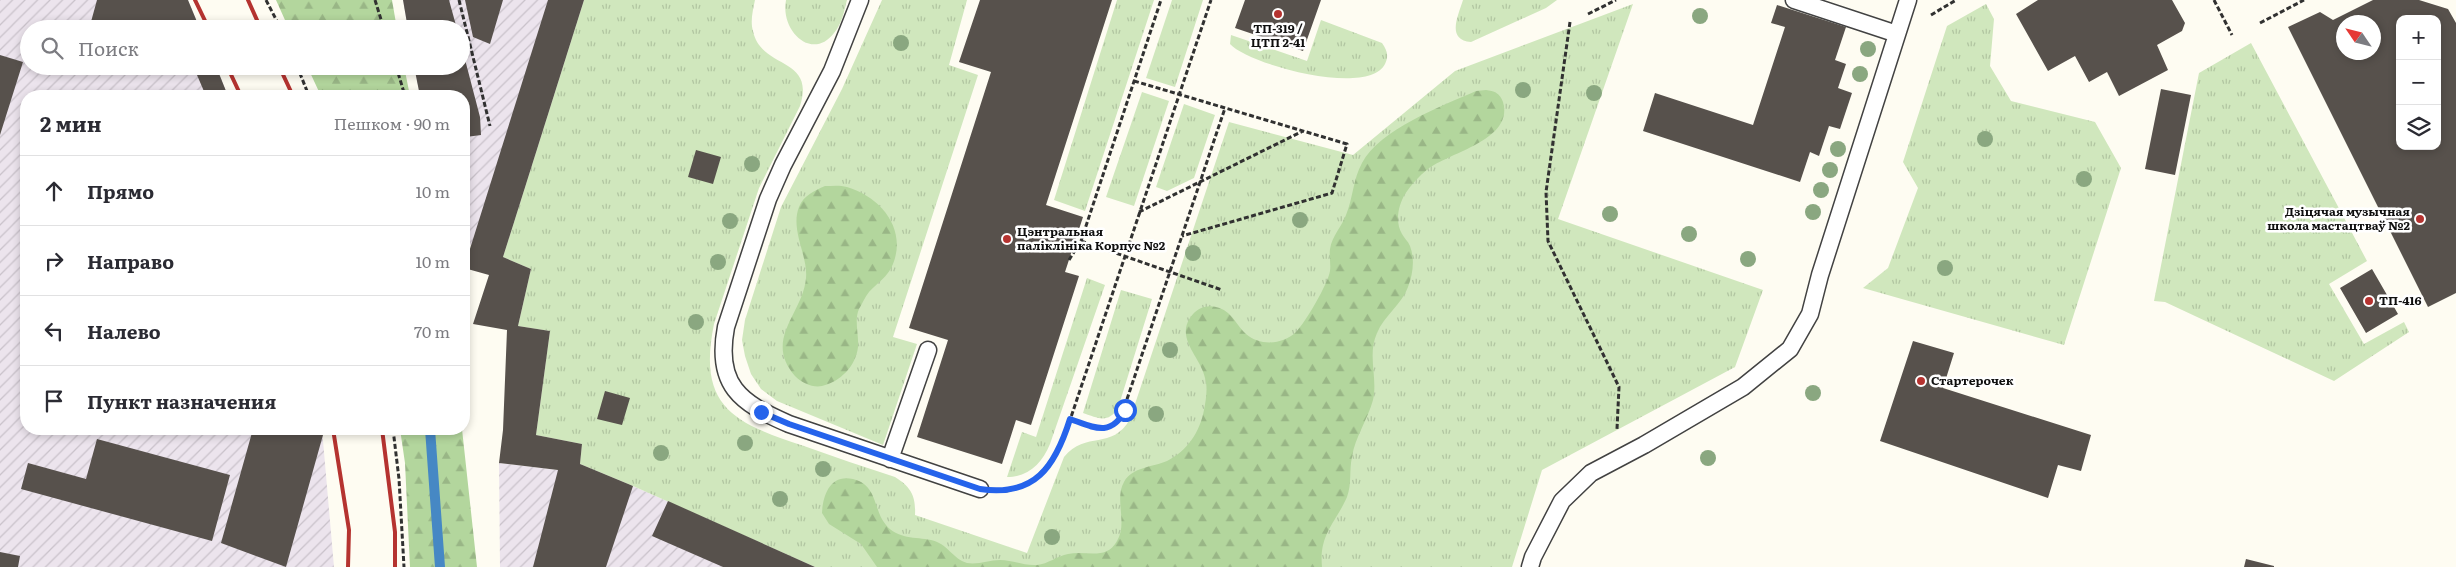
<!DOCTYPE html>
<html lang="ru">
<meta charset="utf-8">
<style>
:root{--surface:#fff;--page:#f2f2f3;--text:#2b2b33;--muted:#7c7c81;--line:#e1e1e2}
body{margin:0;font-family:Literata,serif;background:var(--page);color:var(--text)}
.controls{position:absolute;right:15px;top:15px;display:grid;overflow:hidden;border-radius:10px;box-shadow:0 2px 8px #0003}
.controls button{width:45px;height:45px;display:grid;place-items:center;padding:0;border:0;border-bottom:1px solid var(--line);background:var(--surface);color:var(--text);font:25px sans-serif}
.compass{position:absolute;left:2336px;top:15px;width:45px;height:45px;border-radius:50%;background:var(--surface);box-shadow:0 2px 8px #0003;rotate:305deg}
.stop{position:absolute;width:15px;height:15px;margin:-11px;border:4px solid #2563eb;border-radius:50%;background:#fff}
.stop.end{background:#2563eb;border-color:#fff;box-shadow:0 1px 5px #0008}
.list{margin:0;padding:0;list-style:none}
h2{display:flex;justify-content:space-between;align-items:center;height:65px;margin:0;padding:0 20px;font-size:21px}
h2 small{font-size:16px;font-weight:400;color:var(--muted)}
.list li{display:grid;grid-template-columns:32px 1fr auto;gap:15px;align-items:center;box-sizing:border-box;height:70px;padding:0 20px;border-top:1px solid var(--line)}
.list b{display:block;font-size:19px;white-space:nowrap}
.list em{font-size:16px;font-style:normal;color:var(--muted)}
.icon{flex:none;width:28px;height:28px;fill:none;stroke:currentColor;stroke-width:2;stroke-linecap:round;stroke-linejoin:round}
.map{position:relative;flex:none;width:2456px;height:567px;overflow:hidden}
.search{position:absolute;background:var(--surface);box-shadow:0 2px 8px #0003;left:20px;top:20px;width:450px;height:55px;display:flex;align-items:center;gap:12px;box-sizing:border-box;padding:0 18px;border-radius:28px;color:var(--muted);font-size:19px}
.panel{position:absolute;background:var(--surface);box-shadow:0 2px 8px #0003;left:20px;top:90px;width:450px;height:345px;border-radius:20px}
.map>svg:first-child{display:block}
</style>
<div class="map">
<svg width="2456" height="567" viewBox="0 0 2456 567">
<defs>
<pattern id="industrial-furrows" width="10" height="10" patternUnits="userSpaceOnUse" patternTransform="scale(1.25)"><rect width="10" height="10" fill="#ece4ed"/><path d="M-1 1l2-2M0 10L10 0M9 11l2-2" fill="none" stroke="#c9c2ca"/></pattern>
<pattern id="grass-tufts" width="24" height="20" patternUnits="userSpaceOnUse" patternTransform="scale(1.25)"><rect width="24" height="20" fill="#d0e7bd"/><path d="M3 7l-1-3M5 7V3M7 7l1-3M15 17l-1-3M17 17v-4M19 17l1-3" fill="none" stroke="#b1c5a1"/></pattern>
<pattern id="forest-firs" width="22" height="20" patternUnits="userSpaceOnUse" patternTransform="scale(1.25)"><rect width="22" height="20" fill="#b3d69d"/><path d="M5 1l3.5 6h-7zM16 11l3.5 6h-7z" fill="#99b686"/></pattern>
</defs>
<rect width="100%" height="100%" fill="#fefcf2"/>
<path fill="url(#industrial-furrows)" d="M0,0H188L200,29H29V66H216L228,96H26V429H322L334,567H0Z
M403,0H584L503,257L471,246L464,231V96H420L414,66H461V29H408Z
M499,463L558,470L580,464L633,486L815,567H500Z"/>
<path fill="url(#grass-tufts)" d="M584,0H755C753,10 750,21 753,31C761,70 816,56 800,106L759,188L714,324C697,407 734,423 804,446C834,457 865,467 895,477C911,487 916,496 915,515L1027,553L1064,457C1086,430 1112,451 1130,419L1229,122L1353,155L1455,71L1633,4L1558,219L1763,290L1735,367L1542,470L1512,567H815L633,486L580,464L582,444L536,435L550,331L518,326L531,269L503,257Z
M786,0H847C844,11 842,24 834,33C813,61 780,32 786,0Z
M882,0H967L949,65L978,75L893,337L917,344L883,445L777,401L761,389L751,374L745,356L742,340L745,320L781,207L842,89Z
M1117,0H1154L1085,211L1054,200Z
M1172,0H1203L1175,87L1146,78Z
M1463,0H1557L1546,8L1471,42C1446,40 1458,16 1463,0Z
M1986,4L1994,19L1990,66L2011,101L2095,122L2121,168L2064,345L1863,288L1888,268L1918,188L1903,162L1947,26Z
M1321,20L1382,43C1387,50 1389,56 1385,64C1369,97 1249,65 1230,44L1231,35L1307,61Z
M2251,43L2367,261L2329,284L2364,344L2404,322L2409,332L2334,381L2165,302L2154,301L2199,73Z
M1142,92L1169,101L1134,206L1106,197Z
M1184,104L1215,115L1194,178L1167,191L1156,187Z
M1087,278L1105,285L1050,444C1042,463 1029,477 1007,477L1022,432L1036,437Z
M1121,290L1152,299L1118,408C1108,424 1098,418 1083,413Z"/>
<path fill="url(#forest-firs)" d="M276,0H392L397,29H289Z
M307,66H404L410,96H321Z
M1486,90C1494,91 1500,93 1503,102C1514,140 1450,152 1428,169C1419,176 1411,185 1405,194C1398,206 1395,222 1402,234C1404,238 1408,241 1410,246C1415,259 1413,274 1408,287C1402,304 1384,316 1377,333C1367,355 1378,378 1373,400C1368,419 1355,437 1352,457C1349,470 1352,484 1347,497C1335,524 1319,534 1322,567H877L861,544L829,524L822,513C823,495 830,474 853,479C878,485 873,510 886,525C897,539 916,537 931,540C947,543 953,559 967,563C978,565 989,560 1000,560C1013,560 1024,566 1037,565C1048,564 1057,556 1068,554C1086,550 1106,561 1117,541C1128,523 1114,499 1124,482C1132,467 1153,467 1167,461C1187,451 1200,432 1204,410C1206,399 1208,388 1205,378C1201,358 1176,339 1190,318C1199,304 1216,303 1228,313C1235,319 1239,328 1246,334C1260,346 1282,345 1296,332C1305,323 1328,284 1330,271C1331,264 1329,256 1330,249C1332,236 1342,226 1346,215C1353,198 1353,179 1362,163C1380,129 1442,106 1476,91Z
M825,186C832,186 840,185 847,187C881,197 907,229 893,264C888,277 877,283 869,292C865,297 862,304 859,309C854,320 859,335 858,347C856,366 840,382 822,386C813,388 802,383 795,376C763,339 803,314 806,278C808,255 790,230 799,207C804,195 814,191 825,186Z
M400,429H462L477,567H410L405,463Z"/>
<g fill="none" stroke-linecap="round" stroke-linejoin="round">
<path stroke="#4688c4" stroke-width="10" d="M430,429L440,567"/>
</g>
<path fill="#57514c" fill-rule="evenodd" d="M97,0H188L200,29H89Z
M403,0H449L457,29H408Z
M465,0H503L490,44L473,37Z
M548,0H584L503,257L531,269L518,326L550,331L536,435L582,444L580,464L633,486L606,567H533L558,470L499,463L503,430L507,330L473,324L489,275L464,268Z
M980,0H1112L1046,205L1083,217L1065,272L1079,276L1031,425L1016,420L1002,464L917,437L948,340L909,328L991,72L959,62Z
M1245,0H1321L1303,51L1235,28Z
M2038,0H2172L2185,23L2182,31L2157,45L2168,70L2119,96L2107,72L2089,82L2075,56L2048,71L2016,14Z
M2373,0H2419L2448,9L2456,23V293L2428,307L2288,27L2320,12L2333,20ZM2400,19H2437V146H2400ZM2344,22H2374V52H2344Z
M1777,5L1846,27L1835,60L1846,64L1838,88L1852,93L1840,129L1829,126L1819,156L1810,152L1800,182L1643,131L1655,93L1753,125L1785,27L1771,23Z
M462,48L480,117L481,135L466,137L468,151L464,152V96H420L414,66H461Z
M0,55L23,62L0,135Z
M170,66H216L228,96H206L197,75Z
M2161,89L2191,95L2175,175L2145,169Z
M696,150L721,157L713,184L688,177Z
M2372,269L2398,314L2366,333L2340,288Z
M1913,341L1954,353L1943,388L2091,435L2081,471L2058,465L2048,498L1880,441Z
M605,391L630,398L622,425L597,419Z
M253,429H322L323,435L286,567L221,543Z
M97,439L230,475L212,541L21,489L28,463L86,479Z
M668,501L815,567H723L652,536Z
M0,552L20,556L18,567H0Z
M2246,559L2274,566V567H2244Z"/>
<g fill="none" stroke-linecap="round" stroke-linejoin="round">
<g stroke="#424242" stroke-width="19">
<path id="lane" d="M860,0L832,71L783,165L768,199L726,327C715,385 740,403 789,424L980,489
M1794,0L1897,34
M890,459L928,350
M1530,567L1533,557L1562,501L1591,473L1644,445L1743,387L1790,349L1810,314L1820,275L1908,0"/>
</g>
<path stroke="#313131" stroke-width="3" stroke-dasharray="5 2.5" stroke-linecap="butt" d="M266,0L281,29
M375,0L384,29
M459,0L490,126
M2214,0L2232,35
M1588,14L1616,0
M1931,15L1956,0
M1570,22L1546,192L1548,241L1619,387L1617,429
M2260,23L2304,0
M297,66L309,96
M396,66L405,96
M1134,81L1347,144L1332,193L1182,236
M1139,212L1303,131
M1081,241L1222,290
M1069,260L1081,241L1161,0
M1070,419C1088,425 1104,434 1120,420L1225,108
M393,429L399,479L404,567
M1006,491C1037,486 1052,462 1065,435L1211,0"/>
<use href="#lane" stroke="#fff" stroke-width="16"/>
<path stroke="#b53330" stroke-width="4" d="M195,0L209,29
M248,0L261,29
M227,66L241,96
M279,66L293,96
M333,429L349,530L348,567
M382,429L395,532V567"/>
</g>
<g fill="#8aa780">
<circle cx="1700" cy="16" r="8"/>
<circle cx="901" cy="43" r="8"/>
<circle cx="1868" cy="49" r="8"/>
<circle cx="1860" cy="74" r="8"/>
<circle cx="1523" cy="90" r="8"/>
<circle cx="1594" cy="93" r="8"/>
<circle cx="1985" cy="139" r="8"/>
<circle cx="1838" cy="149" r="8"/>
<circle cx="752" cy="164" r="8"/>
<circle cx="1830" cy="170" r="8"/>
<circle cx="2084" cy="179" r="8"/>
<circle cx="1821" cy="190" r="8"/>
<circle cx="1813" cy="212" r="8"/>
<circle cx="1610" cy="214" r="8"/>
<circle cx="1300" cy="220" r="8"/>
<circle cx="730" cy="221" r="8"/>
<circle cx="1689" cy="234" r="8"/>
<circle cx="1193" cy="253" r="8"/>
<circle cx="1748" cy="259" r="8"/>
<circle cx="718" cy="262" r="8"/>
<circle cx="1945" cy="268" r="8"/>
<circle cx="696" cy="322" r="8"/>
<circle cx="1170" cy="350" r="8"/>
<circle cx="1813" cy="393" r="8"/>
<circle cx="1156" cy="414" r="8"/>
<circle cx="745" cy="443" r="8"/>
<circle cx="661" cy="453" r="8"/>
<circle cx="1708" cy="458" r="8"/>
<circle cx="823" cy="469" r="8"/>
<circle cx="780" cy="499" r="8"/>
<circle cx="1052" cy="537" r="8"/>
</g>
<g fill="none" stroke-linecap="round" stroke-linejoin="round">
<path stroke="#2563eb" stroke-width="6" d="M761,412L789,424L980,489C1035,497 1055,467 1070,419C1093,427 1111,438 1125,410"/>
</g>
<g fill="#b53330" stroke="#fff" stroke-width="2">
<circle cx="1278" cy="14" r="5"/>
<circle cx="2420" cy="219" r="5"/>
<circle cx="1007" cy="239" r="5"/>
<circle cx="2369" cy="301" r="5"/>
<circle cx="1921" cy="381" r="5"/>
</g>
<g text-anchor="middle" stroke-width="5" stroke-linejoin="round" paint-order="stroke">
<g font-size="12" font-weight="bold" fill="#0f0f0f" stroke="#fff" text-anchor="start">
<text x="1278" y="33" text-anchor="middle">ТП-319 /<tspan x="1278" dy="14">ЦТП 2-41</tspan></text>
<text x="2410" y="216" text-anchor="end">Дзіцячая музычная<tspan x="2410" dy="14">школа мастацтваў №2</tspan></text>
<text x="1017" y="236">Цэнтральная<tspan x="1017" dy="14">паліклініка Корпус №2</tspan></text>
<text x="2379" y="305">ТП-416</text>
<text x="1931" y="385">Стартерочек</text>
</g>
</g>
</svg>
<div class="controls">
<button>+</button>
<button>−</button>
<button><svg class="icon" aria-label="layers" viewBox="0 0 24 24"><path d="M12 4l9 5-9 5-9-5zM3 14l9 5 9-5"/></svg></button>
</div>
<svg class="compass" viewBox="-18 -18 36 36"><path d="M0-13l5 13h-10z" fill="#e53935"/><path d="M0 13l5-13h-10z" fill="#7c7c81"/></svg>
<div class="stop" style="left:1125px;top:410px"></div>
<div class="stop end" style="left:761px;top:412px"></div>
<div class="search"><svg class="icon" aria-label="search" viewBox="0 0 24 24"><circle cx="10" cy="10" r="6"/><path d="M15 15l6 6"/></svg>Поиск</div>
<section class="panel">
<h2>2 мин<small>Пешком · 90 m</small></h2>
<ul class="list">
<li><svg class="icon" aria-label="ahead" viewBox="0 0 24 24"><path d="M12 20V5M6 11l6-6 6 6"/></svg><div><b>Прямо</b></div><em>10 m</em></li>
<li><svg class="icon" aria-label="right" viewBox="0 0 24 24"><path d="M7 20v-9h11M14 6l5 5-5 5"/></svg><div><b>Направо</b></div><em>10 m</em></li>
<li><svg class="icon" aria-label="left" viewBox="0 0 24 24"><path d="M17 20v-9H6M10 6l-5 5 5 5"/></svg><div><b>Налево</b></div><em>70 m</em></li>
<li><svg class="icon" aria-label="arrive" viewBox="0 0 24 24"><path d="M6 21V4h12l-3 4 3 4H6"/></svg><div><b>Пункт назначения</b></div></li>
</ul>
</section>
</div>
